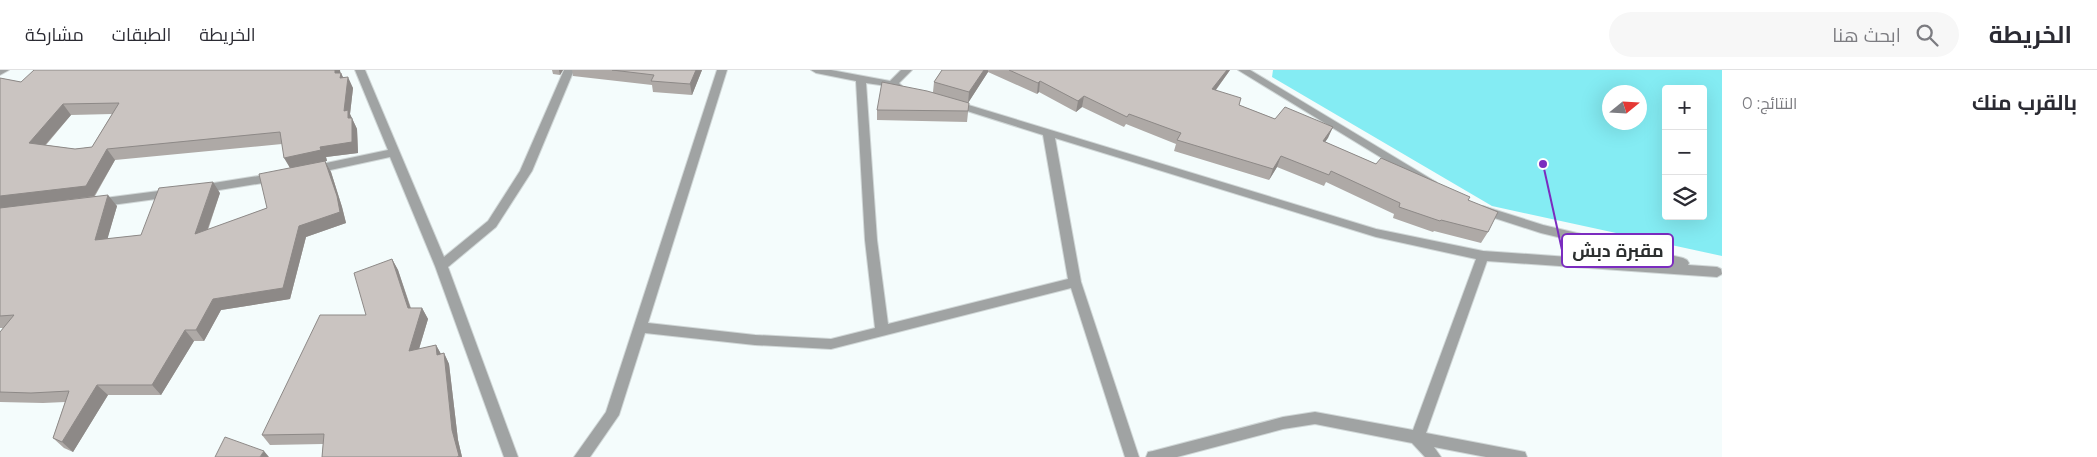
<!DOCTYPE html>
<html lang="ar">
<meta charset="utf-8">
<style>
:root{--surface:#fff;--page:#f7f7f7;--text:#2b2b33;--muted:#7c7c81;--line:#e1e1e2}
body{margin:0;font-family:Montserrat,Cairo,sans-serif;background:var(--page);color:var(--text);direction:rtl}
.controls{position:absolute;right:15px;top:15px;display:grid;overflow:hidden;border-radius:5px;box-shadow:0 5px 20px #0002}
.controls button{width:45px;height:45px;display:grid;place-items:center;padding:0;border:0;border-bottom:1px solid var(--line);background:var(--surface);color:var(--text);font:25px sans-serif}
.compass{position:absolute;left:1602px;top:15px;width:45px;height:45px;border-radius:50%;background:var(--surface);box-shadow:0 5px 20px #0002;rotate:72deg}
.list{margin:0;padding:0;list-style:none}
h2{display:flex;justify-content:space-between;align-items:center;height:65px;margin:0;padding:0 20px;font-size:21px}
h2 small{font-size:16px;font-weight:400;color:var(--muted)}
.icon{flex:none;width:28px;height:28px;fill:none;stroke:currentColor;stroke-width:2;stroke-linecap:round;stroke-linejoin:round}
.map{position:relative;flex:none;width:1722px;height:387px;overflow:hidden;direction:ltr}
header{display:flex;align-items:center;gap:30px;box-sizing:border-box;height:70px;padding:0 25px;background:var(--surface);border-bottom:1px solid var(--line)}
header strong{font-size:24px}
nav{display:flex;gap:28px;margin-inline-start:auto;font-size:18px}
.search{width:350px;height:45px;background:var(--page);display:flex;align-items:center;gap:12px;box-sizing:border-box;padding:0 18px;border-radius:28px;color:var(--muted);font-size:19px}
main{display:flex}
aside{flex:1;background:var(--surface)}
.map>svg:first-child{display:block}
</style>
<header>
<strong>الخريطة</strong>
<div class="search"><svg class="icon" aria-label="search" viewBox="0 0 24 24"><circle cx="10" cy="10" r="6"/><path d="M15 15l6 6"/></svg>ابحث هنا</div>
<nav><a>الخريطة</a><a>الطبقات</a><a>مشاركة</a></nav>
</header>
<main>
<aside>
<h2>بالقرب منك<small>النتائج: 0</small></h2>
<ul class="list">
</ul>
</aside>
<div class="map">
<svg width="1722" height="387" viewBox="0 0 1722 387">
<rect width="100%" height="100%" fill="#f4fcfc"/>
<path fill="#84ecf3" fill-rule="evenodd" d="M1273,0H1722V186L1492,136L1272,7ZM1666,19H1703V146H1666ZM1610,22H1640V52H1610Z"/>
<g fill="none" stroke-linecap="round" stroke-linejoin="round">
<g stroke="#d0d7d7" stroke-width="2">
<path id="minor" d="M0,0H9L0,5Z
M355,0H365L444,187L488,151L520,101L564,0H574L532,101L496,157L448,197L518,387H504L435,196L390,87L312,104L306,100L312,96L388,80Z
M717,0H727L648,253L755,265L831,269L875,258L865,170L856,11L816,3L811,0H831L890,11L901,0H912L899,13L902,16L901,18L866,13L877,170L888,254L1068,209L1043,65L948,35L947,33L948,31L952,30L1376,159L1483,181L1669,194L1541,163L1479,143L1477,140L1479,137L1483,136L1543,155L1683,188L1687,190L1689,193L1688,195L1717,197L1721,199L1722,204L1717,207L1487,191L1426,363L1520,381L1525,382L1527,387H1486L1434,377L1441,387H1425L1412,373L1315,354L1283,359L1177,387H1146L1148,382L1153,381L1283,347L1315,342L1413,360L1476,189L1376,167L1055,68L1081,212L1139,387H1125L1071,218L831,279L755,275L645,263L619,345L590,387H574L606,342Z
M1238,0H1250L1436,112L1430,116L1426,115Z
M277,103L281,104L283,107L281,110L201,123L195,119L201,115Z
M174,119L180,123L178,126L97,137L91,133L97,129Z"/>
</g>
<use href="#minor" fill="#a0a3a3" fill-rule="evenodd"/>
</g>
<path fill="#aea9a6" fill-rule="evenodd" d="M552,0H563L560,5L553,4Z
M572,0H702L692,25L653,22L652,15L573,6Z
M942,0H1230L1216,20L1239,35L1275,49L1333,57L1325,72L1376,94L1468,130L1488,162L1481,173L1434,161L1433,162L1393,148L1394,144L1326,112L1324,116L1277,97L1269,110L1174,81L1176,74L1126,54L1124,57L1082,37L1076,42L1039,22L1037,24L988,2L968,33H969L967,52L877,50V40L933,22L934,12Z
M341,3L343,8L353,18L350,44L357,59L358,83L326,87L327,91H325L331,102L342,137L346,153L306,167L290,229L221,240L204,271H194L161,325H108L73,382L64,378L53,368L65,332L43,333L0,332V262L3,258H0V8L21,12ZM112,44L92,77L75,79L46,75L71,45ZM282,74L290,98L267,138L208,160L220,123L141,165L107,169L117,136L95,126L115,90Z
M392,189L398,200L411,238H422L428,249L419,279L436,275L441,284L444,283L449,294L458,370L462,387H322L323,374L270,375L262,365L366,245Z"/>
<path fill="#8d8987" d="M335,0H340L341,6V3L346,13L335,3Z
M559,0H563L560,5Z
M696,0H702L692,25L690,14Z
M984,0H988V2L968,33L969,22Z
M1227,0H1230L1209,29L1212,19Z
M348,7L353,18L350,44L357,59L358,83L326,87L327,91H325L331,102L342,137L346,153L306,167L290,229L221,240L204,271L196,260L213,229L283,218L290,98L284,88L320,77L344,41Z
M1040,11L1039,22L1037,24L1038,13Z
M1084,26L1082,37L1076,42L1078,31Z
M63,34L71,45L38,83L29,73Z
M1333,57L1328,68L1318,82L1323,71Z
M107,79L115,90L94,126L0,139V126Z
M1281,86L1277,97L1269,110L1273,99Z
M213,112L220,123L202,175L195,164Z
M108,125L117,136L104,181L95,170Z
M392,189L398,200L414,249L408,238Z
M422,238L428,249L415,292L409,281Z
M185,260L194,271L161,325L152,315Z
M436,275L442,286L437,285Z
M444,283L449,294L458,370L462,387H457L452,360Z
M97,315L108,325L73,382L62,372Z
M264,381L269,387H260Z"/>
<path fill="#cac4c1" stroke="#8d8987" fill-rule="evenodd" d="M34,0H335V3H341L340,8L348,7L344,41L348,40V48H352V72L320,77L321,80L284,88L280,62L107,79L86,116L0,126V8L21,12ZM119,33L92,77L75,79L29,73L63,34Z
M612,0H696L690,14L651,11L654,5Z
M942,0H984L969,22L934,12Z
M1009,0H1227L1212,19L1241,28L1239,35L1275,49L1285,37L1333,57L1323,71L1376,94L1381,88L1470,127L1468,130L1498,142L1488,162L1441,150L1440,151L1399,137L1400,133L1331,101L1329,105L1281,86L1273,99L1177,70L1181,63L1129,44L1127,47L1084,26L1078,31L1040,11L1038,13Z
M882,12L927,21L969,33L968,41L877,40Z
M325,91L337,126L340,142L299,156L283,218L213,229L196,260H185L152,315H97L62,372L53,368L69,321L31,323L0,322V262L14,245L0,246V138L108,125L95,170L141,165L159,118L213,112L195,164L267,138L259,104Z
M392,189L408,238H422L409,281L436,275L437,285L444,283L452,360L459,386L457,387H322L324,364L262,365L320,245H366L354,203Z
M225,367L264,381L260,387H215Z"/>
<path fill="none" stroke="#7b2cbf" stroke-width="2" d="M1543 94L1562 180"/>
<circle fill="#7b2cbf" stroke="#fff" stroke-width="2" cx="1543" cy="94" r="5"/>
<rect fill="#fff" stroke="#7b2cbf" stroke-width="2" x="1562" y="164" width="111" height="33" rx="5"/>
<g font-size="18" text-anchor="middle" font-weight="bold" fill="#2d3030">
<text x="1618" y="187">مقبرة دبش</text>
</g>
</svg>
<div class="controls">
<button>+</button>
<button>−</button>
<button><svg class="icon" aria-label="layers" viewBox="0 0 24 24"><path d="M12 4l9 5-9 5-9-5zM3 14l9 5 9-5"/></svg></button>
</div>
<svg class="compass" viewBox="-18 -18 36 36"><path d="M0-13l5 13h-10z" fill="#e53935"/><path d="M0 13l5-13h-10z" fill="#7c7c81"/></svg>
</div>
</main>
